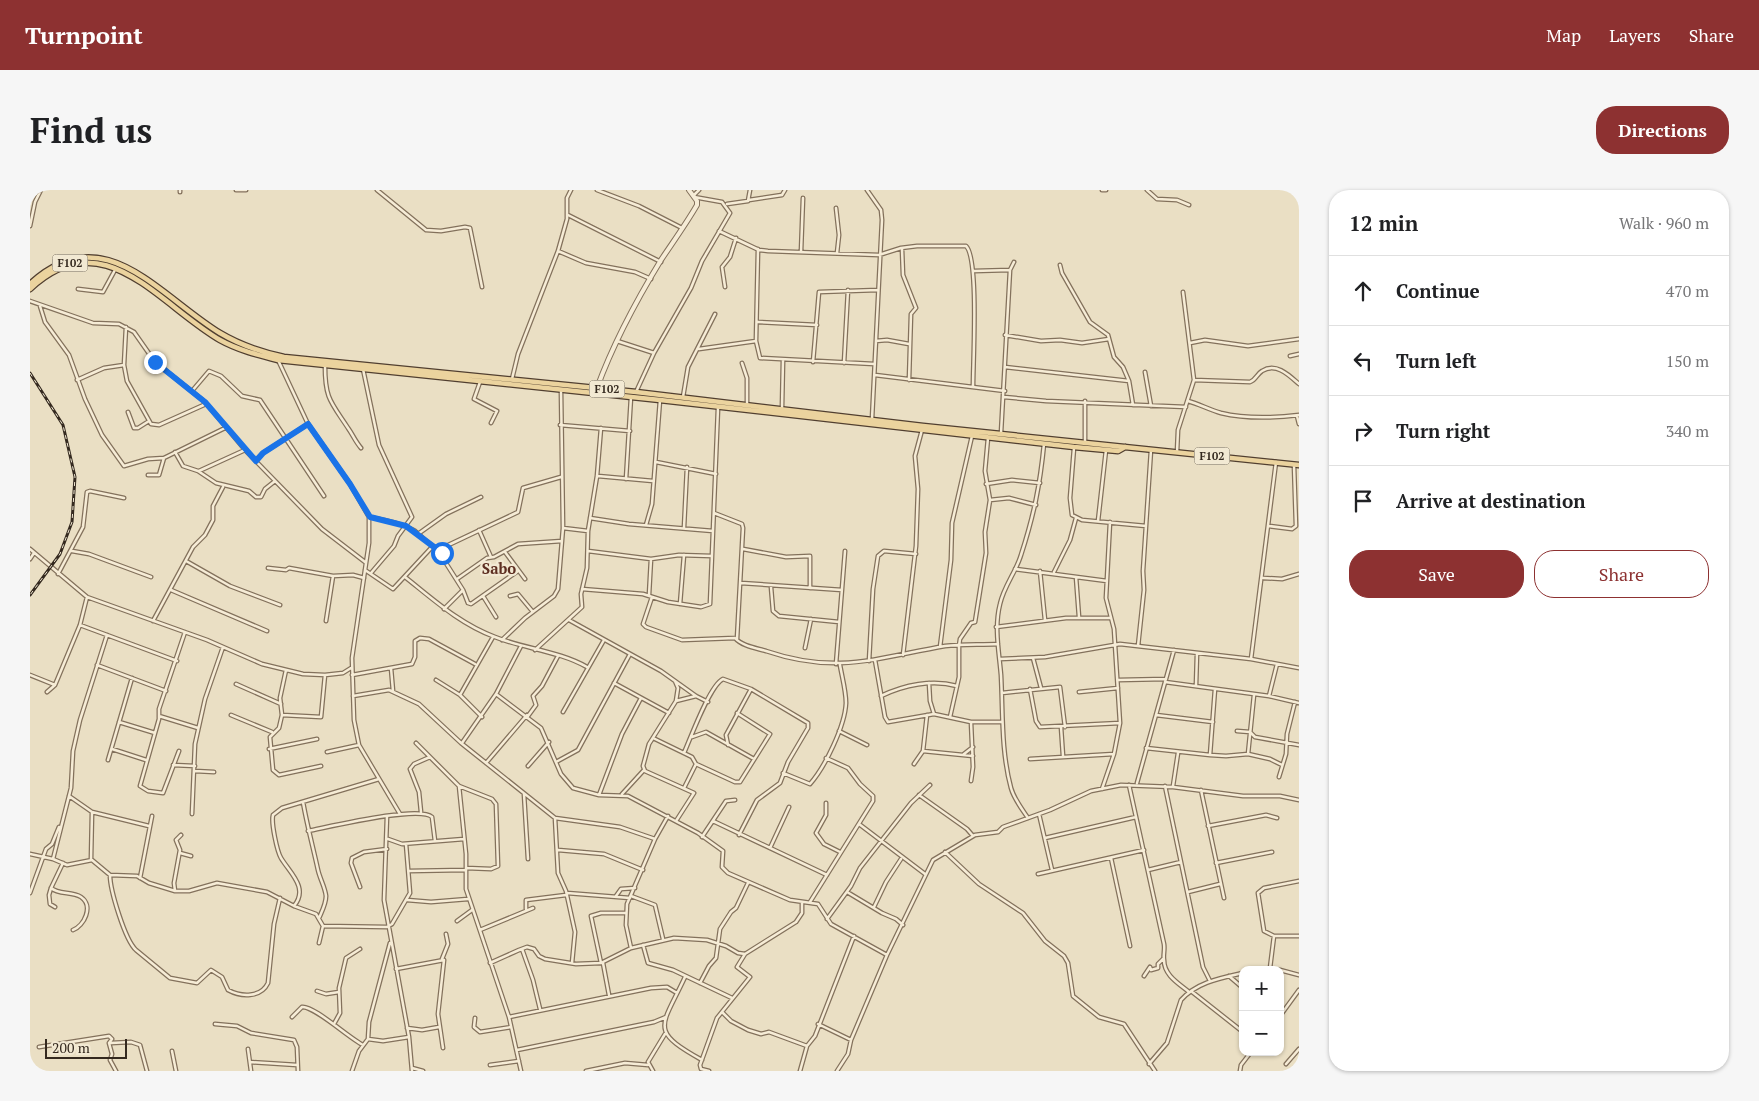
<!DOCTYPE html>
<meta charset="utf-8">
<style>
:root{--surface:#fff;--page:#f6f6f6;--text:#202124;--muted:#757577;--line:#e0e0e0;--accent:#8d3131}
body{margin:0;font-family:"PT Serif",serif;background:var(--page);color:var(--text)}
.controls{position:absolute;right:15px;bottom:15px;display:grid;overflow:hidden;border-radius:10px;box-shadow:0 1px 4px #0004}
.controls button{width:45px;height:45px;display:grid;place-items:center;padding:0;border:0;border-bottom:1px solid var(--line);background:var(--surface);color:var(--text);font:25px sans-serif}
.scale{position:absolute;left:15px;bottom:12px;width:82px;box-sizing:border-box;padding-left:5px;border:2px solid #34291f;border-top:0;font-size:14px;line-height:18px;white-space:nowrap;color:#34291f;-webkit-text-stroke:4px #f2e9d3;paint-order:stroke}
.stop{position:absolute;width:15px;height:15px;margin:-11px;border:4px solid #1a73e8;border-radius:50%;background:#fff}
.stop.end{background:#1a73e8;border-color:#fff;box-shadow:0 1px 5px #0008}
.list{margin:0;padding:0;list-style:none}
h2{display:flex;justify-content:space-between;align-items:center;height:65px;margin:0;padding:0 20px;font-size:21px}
h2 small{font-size:16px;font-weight:400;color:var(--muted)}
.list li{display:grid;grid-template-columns:32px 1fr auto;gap:15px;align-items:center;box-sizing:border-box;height:70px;padding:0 20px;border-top:1px solid var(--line)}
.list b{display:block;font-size:19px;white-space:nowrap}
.list em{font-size:16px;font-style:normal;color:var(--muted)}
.actions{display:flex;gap:10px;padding:15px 20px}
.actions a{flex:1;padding:11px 0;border:1px solid var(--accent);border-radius:20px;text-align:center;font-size:18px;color:var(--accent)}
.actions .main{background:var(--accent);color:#fff}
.icon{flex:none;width:28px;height:28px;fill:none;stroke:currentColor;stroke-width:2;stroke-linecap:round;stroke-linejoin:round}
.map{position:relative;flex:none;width:1269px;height:881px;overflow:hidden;border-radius:20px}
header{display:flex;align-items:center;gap:30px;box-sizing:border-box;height:70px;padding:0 25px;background:var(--accent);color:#fff}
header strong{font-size:24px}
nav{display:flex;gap:28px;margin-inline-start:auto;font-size:18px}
.intro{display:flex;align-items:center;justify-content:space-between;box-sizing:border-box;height:120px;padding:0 30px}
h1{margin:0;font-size:35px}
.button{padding:12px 22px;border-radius:20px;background:var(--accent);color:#fff;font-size:18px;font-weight:700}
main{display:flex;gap:30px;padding:0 30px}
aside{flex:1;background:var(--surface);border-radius:20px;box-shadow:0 1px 4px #0004}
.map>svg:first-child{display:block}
</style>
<header>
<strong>Turnpoint</strong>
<nav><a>Map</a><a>Layers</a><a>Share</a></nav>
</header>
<div class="intro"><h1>Find us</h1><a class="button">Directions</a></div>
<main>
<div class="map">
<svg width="1269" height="881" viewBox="0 0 1269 881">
<rect width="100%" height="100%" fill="#eadfc4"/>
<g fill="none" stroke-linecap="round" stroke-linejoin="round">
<g stroke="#83715c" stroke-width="5">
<path id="minor" d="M150,0V2
M206,0H216
M347,0L396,40L411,41L435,37L440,38L452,97
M567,0L609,16L652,38
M837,0L851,20L852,30L842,229
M1072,0H1076
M1117,0L1127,9L1147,10L1159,15
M664,5L669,0
M719,10L752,5L755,0
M697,14L718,11L720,0
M806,18L809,45L807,63
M538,25L631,72
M0,36L5,12L11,0
M689,41L729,60L738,61L849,65L871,58L887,56H936C949,68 943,172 943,197
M728,59L726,151L730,168L844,174
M872,59L873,85L886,118L881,124L879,190
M528,61L556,73L605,82L621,89
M771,62L773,8
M1030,75L1032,83L1060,132L1078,145L1084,167L1093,177L1099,191L1103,215
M944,81L980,80
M695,97L692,77L700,67L706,48
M48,99L73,102L85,80
M0,111L63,133L89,134L104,142L125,172L175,212L215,260L292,339L335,372
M10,116L15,132L39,165L55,209L72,245L94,276L118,269L134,268L195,238
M728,132L787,135
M96,137L94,175L97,191L121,234L129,235L176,214
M975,145L1011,151L1030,150L1052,153L1079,149
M587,151L624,163
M846,151L857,150L879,154
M1160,153L1175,150L1218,156L1269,149
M669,159L726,151
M1260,166L1269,164
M248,170L278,234L320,294L339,327V353L322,468L324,530L329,555L370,624
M783,172L789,102L848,100
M712,173L717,188V215
M814,173L818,100
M295,176C295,209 301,212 318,238C323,245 325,251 331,258
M975,177L1099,191
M333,179L349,255L382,327L368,346L364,356L341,383
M1115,182L1121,216
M845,185L975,201
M482,189L488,164L528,61L537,29V8L541,0
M47,190L74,178L94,175
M1164,190L1220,192C1226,190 1227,184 1232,181C1246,172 1259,185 1269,194
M450,192L444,209L467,221L461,233
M162,201L179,181L191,186L212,206L230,210L294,306
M606,202L624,163L661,98L672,71L700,23L692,12L664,7
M653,207L658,177L685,124
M974,207L1016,211L1156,217
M1158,211C1169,214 1180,220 1191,223C1216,229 1244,228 1269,225
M752,218L753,170
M98,222L104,238H108L119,231
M1267,226L1269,234
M530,235L600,241
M971,243L980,80L984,72
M1055,252V211
M1044,258L1040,308L1042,325L1052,330L1116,336
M145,262L153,276L168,281L186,293L219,301L226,307H231L235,299L245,291
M1147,262L1148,240L1164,190L1153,102
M226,270L233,263L278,234
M626,272L686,284
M169,281L215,260
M118,285H129L134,268
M568,286L623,291
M596,289L601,207
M956,294L982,290L1010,293
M960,310L979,308L1006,315
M684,323L712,334L713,338L707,449
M340,327C355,330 372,333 385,341C393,347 400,357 410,359L488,322L493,298L531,287
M560,328L599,334L683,341
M1068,331L1076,260
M616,335L622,314L630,210
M1239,336L1262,339L1266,336L1264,275
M533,338L558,341
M654,338L657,277
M449,340L461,367
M388,344L416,324L451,307
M0,359L57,407L177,450L232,474L273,484L295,485L313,483L321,478
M407,359L433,400L414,419
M713,359L756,367L780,366V398
M42,361L59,364L121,387
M558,361L621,369L649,365L682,366
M475,362L495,389
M0,369L4,363
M156,371L200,396L250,415
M238,378L256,380L259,378L303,386L323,385L334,388
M985,379L1077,391
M335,380L363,399L402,357
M1010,381L1015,430
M1024,382L1040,350L1046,328
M28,384L53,337L57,302L60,301L94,308
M375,387C404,410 430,434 465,447C495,459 529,461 557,477
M1046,387L1049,427
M1233,388L1252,389L1269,384
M427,389L457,368L464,367L488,354L532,351
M711,393L812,400
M741,397L743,421L749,426L809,432
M552,399L613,404L638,412L671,417L680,414L688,218
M141,400L237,441
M433,400L438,413L441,414L488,381
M619,405L621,369
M453,406L466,427
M480,406L488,404L503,422
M622,407L613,434L616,437L652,450L705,448C712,456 726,458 736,461C807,485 846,468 915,456C932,454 951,455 968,454
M650,414L654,365
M539,430L631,481L666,506L678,512
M123,431L163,357L175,345L183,330V316L193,297
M296,431L303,386
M50,435L147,471
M966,437L1036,428H1081
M472,450L495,428L524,406L528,399L533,338L531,200
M1108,456L1114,400L1113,381L1121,260
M910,457L921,370L922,333L942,246
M775,458L781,429
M505,460L552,417L551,404L557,378L558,341L567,286L571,238
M873,465L886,356L888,299L885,266L892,240
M1003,468L1011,498
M970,469L1015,467L1090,454L1221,469L1269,478
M1221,469L1246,272
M845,470L855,527L858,532L904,524L941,532H971
M839,471L843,399L848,366L854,361L886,364
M806,474L815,361
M67,475L136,501
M361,478L363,501
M256,480L250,508L252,525L249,538L240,547L243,580L249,585L291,576
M0,485L25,495
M322,485L382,474L385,467V451L390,448L399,449L445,474
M406,490L430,505L452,527
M1088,490L1136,489
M645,491L648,498L646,511
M1135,492L1239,506L1269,513
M584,493L639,523
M899,493L900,511L904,524
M206,494L251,514
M1166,496L1167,463
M1000,499L1006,531L1010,537L1090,533
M17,502L25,495L50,435L57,407
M1049,502L1088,498
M972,503L1030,497L1035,537
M466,504L511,538L531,584L543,598L569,605L598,606L668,643L693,661L692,677L698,683L760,710L788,714L801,734L857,765
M430,505L463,447
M1224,505L1218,564L1240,569L1252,575
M323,506L359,500L389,514L431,553L525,628L590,637L625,649
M851,506C874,495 902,489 927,496
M1239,506L1247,474
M533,522L574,450
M201,525L242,542
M252,525L291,527L295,485
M1126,525L1183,532
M129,526L168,538
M498,526L506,515L503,506L512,496L528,466
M920,527L929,487V456L930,449L941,433L945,432L956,363L955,342L960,310L955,281L958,248
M89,532L125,543
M1031,537L1033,566
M809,541L837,555
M1207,541L1220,542L1225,547L1269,555
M662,547L676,542L724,569
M623,548L662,567L666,574L705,592H710L740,544L707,523
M386,553L429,596L436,664V699L479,827L491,881
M432,553L466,504L491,456
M698,555L696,545L721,499
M1116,558L1180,565L1185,499
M82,559L116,570
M239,559L287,549
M149,561L133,603L118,601L110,596L129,529V519L155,442
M893,561L943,566
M297,562L329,555
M654,563C661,547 680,495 693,489L721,499L778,533V538L758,572L750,593L727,610L709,645
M934,564L943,557
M1180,565L1196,566L1218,564
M1000,569L1084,564
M78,570L102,488
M526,572L548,560L600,464
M456,573L497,525
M884,574L893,561L897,525
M143,575L165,576
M498,576L519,552
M165,581L184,582
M753,583L780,594C795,577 815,536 816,513C816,501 812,487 810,475
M1249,587L1256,564L1257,544L1265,512
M941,591L943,577L941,532
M1107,593L1144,460
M1099,595L1134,754C1135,760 1133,765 1134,770C1134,785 1148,793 1159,802
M429,596L462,609L466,614L468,676L461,679L436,678
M1135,596L1173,777L1180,791
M1143,596L1148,563
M654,598L666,574
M1072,599L1084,564L1090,533L1084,439L1076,408L1080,332
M1171,600L1194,708
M494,604L498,669
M592,604L614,580
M569,605L592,544L611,508
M889,605L937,639L943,646
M39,606L62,622L119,636
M273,612C277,635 283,657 288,680C290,689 295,697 296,706C296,714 292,721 289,728
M796,613V625L786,643L794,654L810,662
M391,622L389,602L380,579L384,574L400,567
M162,624L165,554L175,509L193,457
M1009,624L1022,680
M357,626L354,710L379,847L382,881
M525,628L528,683L536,701L545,742L542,773
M998,628C992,619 984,609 981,598C971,561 973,523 971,485C969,461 964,438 970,414C974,396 986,382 991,365C1004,325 1010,295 1014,254
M646,631L664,603L615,581L613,576L619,554L646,511L666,506
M683,631L797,685
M829,634L895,684
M1178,636L1236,625L1247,628
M278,641C299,637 389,615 402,627L405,651
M672,647L696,611L705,610
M1015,648L1106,627
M358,649L372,654L434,649
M740,658L759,617
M528,660L574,664L613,680
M915,662L949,694L993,723L1015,751L1034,766L1038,773L1043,806L1069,827L1094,834L1125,881
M150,663L161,666
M0,664L23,669L37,675L62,670L80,685L107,686L119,693L145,701H159L187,693L237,702L264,716L286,724L293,736L289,753
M1081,668L1100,756
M23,669L41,598L43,561L50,530L77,445
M61,670L62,622
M1186,673L1242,662
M1118,680L1151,672
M379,681L435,680
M1008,684L1114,660
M80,685C80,700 95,750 106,760L140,788L167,793L181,780L192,787L198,800C211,807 231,808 238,793L244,734L250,708
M110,688L122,626
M1269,691L1234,698L1228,703L1234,741L1244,746H1269
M330,697L321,673L322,668L334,662L357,659
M21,698C29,705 42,701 51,707C64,716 54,736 43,740
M145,701L144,693L150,660L146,650L151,645
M817,702L852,723L866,729L873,735
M1158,702L1190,694
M0,703L16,659L22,654L29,637
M537,703L600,708
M586,706L591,699L605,698
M601,706L625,715L633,749
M377,710L401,712L438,709
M780,712L843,611V606L830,594L818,578L796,568
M264,716C279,698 260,683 251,668C247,661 241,633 243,625L252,618L349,589
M25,717L20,714L19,705L21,698L33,673
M844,717L856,692L871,669
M496,719V710L536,705
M797,729L821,696L830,678L881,613L900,595
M427,731L442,720
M293,736L357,737L362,734L380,703L376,654
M450,740L503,718
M613,755L618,773L643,780L702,808
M601,758L596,735L597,714L625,649L638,626
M492,759L503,790L510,819
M412,769L418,754L416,744
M460,773L489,760L497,757L504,759L509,766L515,769L546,774L571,773L601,758L644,748L677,750L696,756L708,763L715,764L766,732L772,723V713
M571,773L561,726L571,723H596
M573,773L579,805
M1240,778L1244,746
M366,779L414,770L408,824L413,858
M1226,780H1249
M1250,780L1269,785
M1114,786L1120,777L1121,780L1128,778V774L1133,769
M1199,786L1213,798
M655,787C632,837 618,840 672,870
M670,793L679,776L686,768L690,739L701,722L706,718L718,693
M287,801L296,804L309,802
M1161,801L1213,842
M692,822L701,831L718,840L731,844L739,842L777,856
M1250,826L1269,800
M262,827L272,817C283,815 319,848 333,855
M479,827L621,798L637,797L647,803
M445,828L444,837L450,842L481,837
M185,834L207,836L221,843L264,850L267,857L268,881
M304,834L310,823L309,798L316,768L330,759
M788,834L821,850
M377,838L392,840L409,837
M338,849L353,851L379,847
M81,853L101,852L110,855L117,881
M9,857L79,846L82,849L79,853L82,864L80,870L86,881
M218,859L221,881
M487,860L624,832L636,827
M142,861L146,881
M220,872L267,875
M1119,874L1137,853L1151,810C1167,792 1191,788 1213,783
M1256,874L1269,859
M460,875L489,871
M382,878L393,881
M322,881L329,861L338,849L339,832L360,753
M556,881L595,873L618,875
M623,881L618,872L635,844
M679,881L671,879L670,875L687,828L720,787L707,777L715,764
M770,881L777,856L785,846L824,746
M807,881L818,864L821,850L857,765L903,670L945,645L968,642L973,637L1020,620L1061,601L1091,595L1143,597L1213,606H1250L1269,610
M1210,881L1211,875L1221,862"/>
</g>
<g stroke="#83715c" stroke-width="6">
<path id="tertiary" d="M567,198C583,154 606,111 631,70C643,52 656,34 667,15V11L659,0"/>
</g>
<g stroke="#513f30" stroke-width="7">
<path id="primary" d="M0,94C73,26 128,105 190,143C210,155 231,162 254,167L606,202L893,236L1269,275
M0,99C73,30 128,114 190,150C208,160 228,165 248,170L630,210L1044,257L1088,261L1095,257"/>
</g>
<use href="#minor" stroke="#f6ecd6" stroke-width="2.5"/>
<use href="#tertiary" stroke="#f6ecd6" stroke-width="4"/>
<use href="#primary" stroke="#ebd39e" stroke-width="4.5"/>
<g stroke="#34291f" stroke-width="3">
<path id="rail" d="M0,183L33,235L45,287L42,332L30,364L0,405"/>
</g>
<use href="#rail" stroke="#f2e9d3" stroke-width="1" stroke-dasharray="4" stroke-linecap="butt"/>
</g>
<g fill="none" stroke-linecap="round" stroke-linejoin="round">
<path stroke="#1a73e8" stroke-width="6" d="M125,172L175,212L226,271L233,263L278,234L320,294L340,327L376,336L412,363"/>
</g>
<g text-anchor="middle" stroke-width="4.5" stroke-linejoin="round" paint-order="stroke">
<g fill="#f2e9d3" stroke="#6d6355" stroke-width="1">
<rect x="22.5" y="64.5" width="35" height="17" rx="4"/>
<rect x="559.5" y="190.5" width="35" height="17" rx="4"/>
<rect x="1164.5" y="257.5" width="35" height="17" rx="4"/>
</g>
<g font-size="11" font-weight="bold" fill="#34291f">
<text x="40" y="77">F102</text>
<text x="577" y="203">F102</text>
<text x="1182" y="270">F102</text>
</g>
<g font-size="15" font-weight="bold" fill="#5d2e21" stroke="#f2e9d3">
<text x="469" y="384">Sabo</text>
</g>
</g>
</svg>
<div class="controls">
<button>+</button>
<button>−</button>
</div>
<div class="scale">200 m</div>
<div class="stop" style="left:412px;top:363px"></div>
<div class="stop end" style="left:125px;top:172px"></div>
</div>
<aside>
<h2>12 min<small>Walk · 960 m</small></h2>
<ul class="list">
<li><svg class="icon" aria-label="ahead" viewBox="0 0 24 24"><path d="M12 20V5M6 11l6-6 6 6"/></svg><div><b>Continue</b></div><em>470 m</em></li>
<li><svg class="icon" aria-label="left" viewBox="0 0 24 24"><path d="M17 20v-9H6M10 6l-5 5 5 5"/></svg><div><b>Turn left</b></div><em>150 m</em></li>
<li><svg class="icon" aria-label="right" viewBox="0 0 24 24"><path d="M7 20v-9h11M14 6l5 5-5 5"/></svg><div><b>Turn right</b></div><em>340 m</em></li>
<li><svg class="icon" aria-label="arrive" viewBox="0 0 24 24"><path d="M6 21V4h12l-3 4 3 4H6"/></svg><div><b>Arrive at destination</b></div></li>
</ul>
<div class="actions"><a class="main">Save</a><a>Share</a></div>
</aside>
</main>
